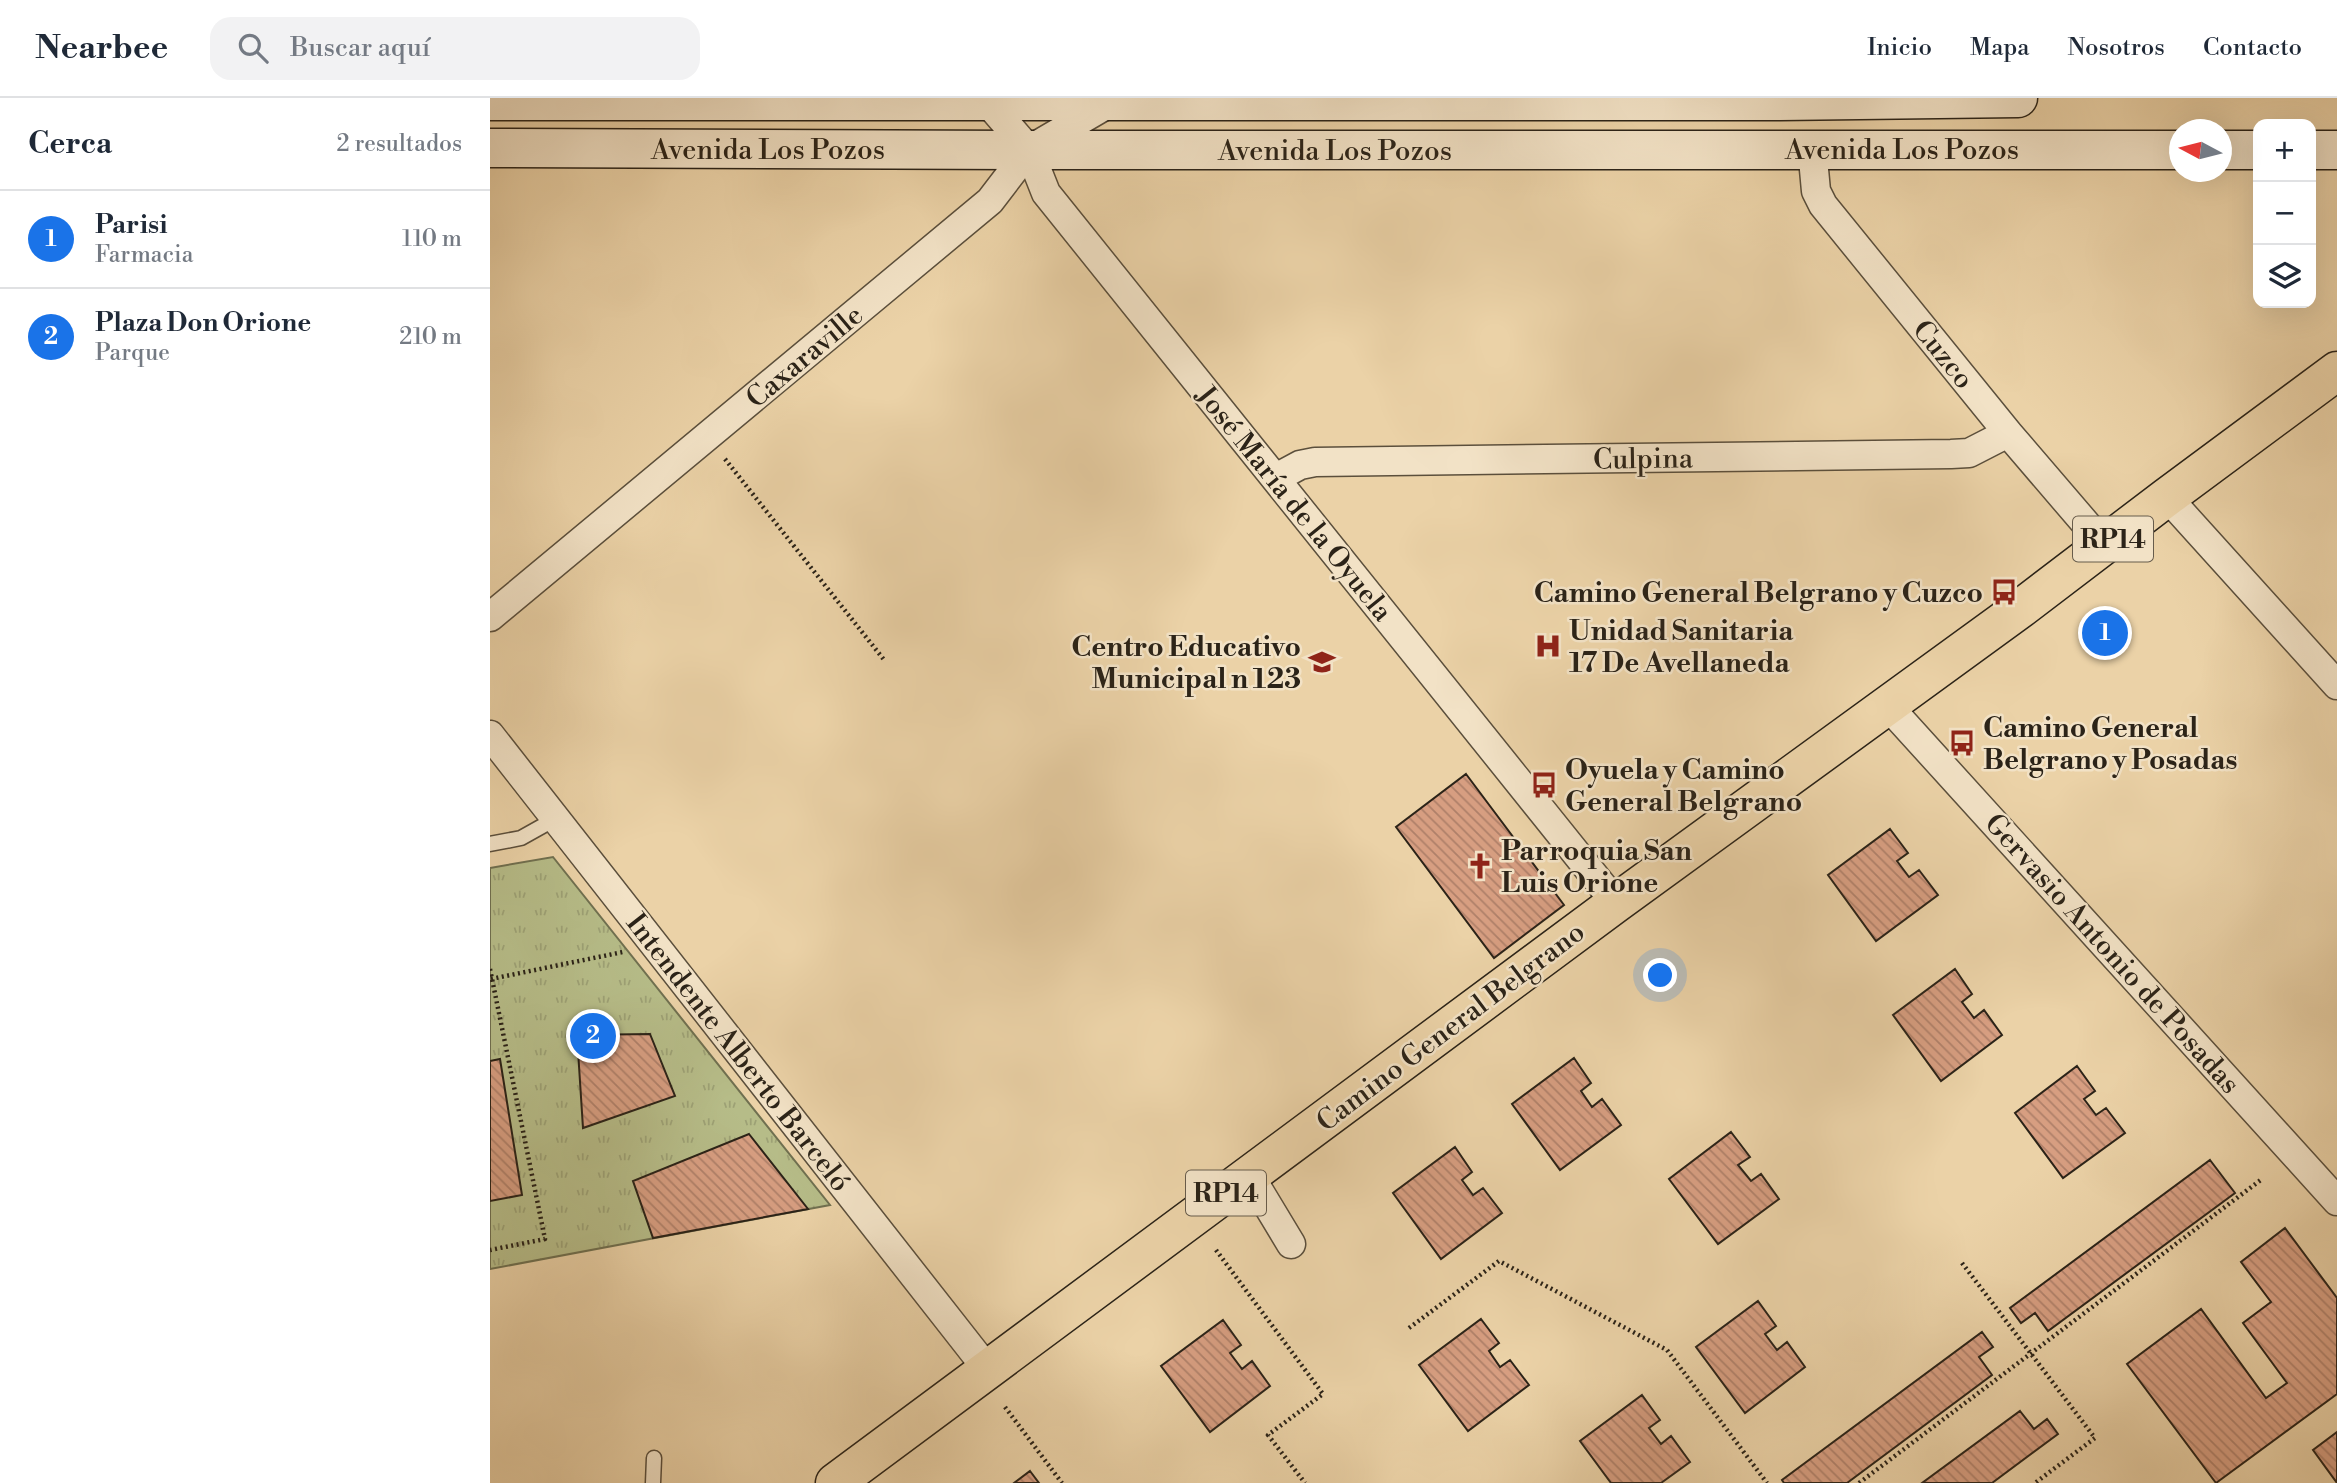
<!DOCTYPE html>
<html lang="es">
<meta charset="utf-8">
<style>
:root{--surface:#fff;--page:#f2f2f3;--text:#1f2937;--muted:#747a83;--line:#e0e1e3;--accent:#1a73e8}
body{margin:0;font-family:"Libre Bodoni",serif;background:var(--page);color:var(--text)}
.controls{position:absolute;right:21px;top:21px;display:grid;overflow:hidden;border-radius:14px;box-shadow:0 7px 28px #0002}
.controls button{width:63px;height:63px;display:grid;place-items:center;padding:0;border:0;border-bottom:2px solid var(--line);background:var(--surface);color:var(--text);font:35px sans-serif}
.compass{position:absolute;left:1679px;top:21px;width:63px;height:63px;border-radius:50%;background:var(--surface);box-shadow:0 7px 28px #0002;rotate:277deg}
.you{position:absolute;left:1171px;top:878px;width:24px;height:24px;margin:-18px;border:5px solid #fff;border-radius:50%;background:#1a73e8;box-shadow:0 0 0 10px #1a73e833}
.badge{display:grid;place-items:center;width:46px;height:46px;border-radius:50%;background:var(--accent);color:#fff;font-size:23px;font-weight:700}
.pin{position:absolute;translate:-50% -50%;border:4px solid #fff;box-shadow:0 2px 7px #0006}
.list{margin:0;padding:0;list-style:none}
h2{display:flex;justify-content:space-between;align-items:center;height:91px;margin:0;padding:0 28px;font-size:30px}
h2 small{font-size:23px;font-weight:400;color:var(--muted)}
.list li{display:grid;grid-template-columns:46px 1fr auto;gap:21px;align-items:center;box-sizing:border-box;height:98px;padding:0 28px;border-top:2px solid var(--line)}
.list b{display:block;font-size:26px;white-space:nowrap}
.list p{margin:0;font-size:23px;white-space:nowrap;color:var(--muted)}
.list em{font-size:23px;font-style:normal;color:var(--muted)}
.icon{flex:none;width:38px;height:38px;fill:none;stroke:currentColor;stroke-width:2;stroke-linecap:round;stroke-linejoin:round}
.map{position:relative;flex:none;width:1847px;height:1385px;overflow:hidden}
header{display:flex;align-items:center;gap:42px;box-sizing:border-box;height:98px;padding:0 35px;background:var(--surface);border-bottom:2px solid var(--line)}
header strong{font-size:33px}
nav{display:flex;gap:38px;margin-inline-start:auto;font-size:24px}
.search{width:490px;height:63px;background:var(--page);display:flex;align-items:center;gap:18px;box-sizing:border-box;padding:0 24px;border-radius:21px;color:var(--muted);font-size:26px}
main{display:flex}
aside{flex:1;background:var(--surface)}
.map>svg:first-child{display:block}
</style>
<header>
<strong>Nearbee</strong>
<div class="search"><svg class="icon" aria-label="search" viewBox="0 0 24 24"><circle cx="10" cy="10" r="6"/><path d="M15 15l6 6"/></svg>Buscar aquí</div>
<nav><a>Inicio</a><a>Mapa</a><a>Nosotros</a><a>Contacto</a></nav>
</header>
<main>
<aside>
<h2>Cerca<small>2 resultados</small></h2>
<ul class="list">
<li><span class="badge">1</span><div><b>Parisi</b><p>Farmacia</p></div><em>110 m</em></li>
<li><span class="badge">2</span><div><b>Plaza Don Orione</b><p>Parque</p></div><em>210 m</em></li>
</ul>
</aside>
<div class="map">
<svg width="1847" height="1385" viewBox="0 0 1847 1385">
<defs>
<pattern id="park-tufts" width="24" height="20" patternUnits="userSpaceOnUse" patternTransform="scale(1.75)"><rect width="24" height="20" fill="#b6bc88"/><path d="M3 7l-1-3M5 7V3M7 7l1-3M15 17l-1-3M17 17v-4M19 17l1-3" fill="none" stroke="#9da175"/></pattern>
<pattern id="building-back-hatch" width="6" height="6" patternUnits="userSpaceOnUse" patternTransform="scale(1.75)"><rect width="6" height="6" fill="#d79e81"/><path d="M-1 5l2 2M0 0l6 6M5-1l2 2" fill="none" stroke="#af8069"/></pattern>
</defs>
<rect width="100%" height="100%" fill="#ebd2a7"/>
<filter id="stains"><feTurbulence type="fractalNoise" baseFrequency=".00286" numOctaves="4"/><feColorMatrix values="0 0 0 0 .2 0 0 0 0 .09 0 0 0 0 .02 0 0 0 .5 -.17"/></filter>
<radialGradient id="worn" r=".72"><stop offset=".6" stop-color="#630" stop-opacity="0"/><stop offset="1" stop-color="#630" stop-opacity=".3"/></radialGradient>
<path fill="url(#park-tufts)" stroke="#707050" stroke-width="2" d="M63,759L340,1107L0,1171V770Z"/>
<path fill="url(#building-back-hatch)" stroke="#2b2318" stroke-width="2" d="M976,676L1074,807L1004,860L906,729Z
M1400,731L1418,755L1407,763L1419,779L1429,772L1448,797L1386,843L1338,777Z
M1465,871L1482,896L1472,904L1484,920L1494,912L1512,937L1451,983L1403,917Z
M160,936L185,998L93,1030L87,937Z
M1084,960L1101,985L1091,993L1102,1009L1112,1001L1131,1027L1070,1072L1022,1006Z
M10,961L32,1097L0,1103V963Z
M1587,968L1605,993L1594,1001L1606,1017L1616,1010L1635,1035L1573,1080L1525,1015Z
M1241,1034L1260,1059L1248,1067L1261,1083L1271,1076L1289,1101L1228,1146L1179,1081Z
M259,1036L318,1111L163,1140L143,1083Z
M965,1049L982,1074L972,1082L983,1097L993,1090L1012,1115L951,1161L903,1095Z
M1720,1062L1745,1095L1558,1233L1545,1215L1531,1225L1520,1210Z
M1795,1130L1847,1200V1296L1726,1385L1637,1266L1711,1211L1776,1300L1797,1285L1753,1225L1781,1204L1751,1164Z
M1268,1203L1286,1228L1275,1236L1287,1252L1297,1244L1315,1269L1255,1315L1206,1249Z
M991,1221L1009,1245L999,1253L1010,1269L1020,1262L1039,1287L978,1333L929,1267Z
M733,1222L751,1247L740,1255L752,1271L762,1263L780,1288L720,1334L671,1268Z
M1492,1234L1503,1249L1489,1259L1502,1277L1357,1385H1294L1292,1382Z
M1152,1297L1170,1322L1159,1330L1171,1346L1181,1338L1200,1364L1171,1385H1121L1090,1343Z
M1530,1313L1544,1331L1557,1321L1568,1336L1502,1385H1432Z
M1847,1334V1385L1823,1352Z
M540,1373L549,1385H524Z"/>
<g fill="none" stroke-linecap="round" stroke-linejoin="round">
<g stroke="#5b4f3c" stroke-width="17">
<path id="lane" d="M0,746L31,740L65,721
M163,1385L164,1360"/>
</g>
<g stroke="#5b4f3c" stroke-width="31">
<path id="street" d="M494,0L539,52L556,95L1126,805
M1322,50L1326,93L1333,107L1518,335L1614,447
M786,380L810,367L825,364L1461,356L1479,355L1518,335
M1677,399L1847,587
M0,519L500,103L539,52L621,4
M1398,608L1847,1103
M0,637L498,1272
M760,1078L801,1146"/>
</g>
<g stroke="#2b2318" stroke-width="41">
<path id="secondary" d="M0,3H1290L1528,0
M0,50L539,52H1689
M1731,52H1768
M1821,52H1847"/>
</g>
<g stroke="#2b2318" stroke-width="41">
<path id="primary" d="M345,1385L1126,805L1530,511L1677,399L1847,273"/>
</g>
<path stroke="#2b2318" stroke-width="4.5" stroke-dasharray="2 3.5" stroke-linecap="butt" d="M235,361L395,563
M0,871L55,1141L0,1152
M1,881L133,854
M726,1152L833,1296L778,1337L815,1385
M1472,1165L1605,1340L1545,1385
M919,1230L1009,1163L1177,1252L1277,1385
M515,1309L572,1385
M1369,1385L1772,1081"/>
<use href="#lane" stroke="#f2e2c6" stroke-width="14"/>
<use href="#street" stroke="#f2e2c6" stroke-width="28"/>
<use href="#secondary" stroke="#f2e2c6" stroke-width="38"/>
<use href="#primary" stroke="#ebd2a7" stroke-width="38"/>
</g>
<defs>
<g id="bus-bare" transform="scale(2.1)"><path d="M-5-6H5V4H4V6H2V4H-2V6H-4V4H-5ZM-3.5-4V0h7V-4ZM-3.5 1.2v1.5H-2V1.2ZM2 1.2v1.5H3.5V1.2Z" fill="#8f2418" stroke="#f2e2c6" stroke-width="2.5" paint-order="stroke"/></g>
<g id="hospital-bare" transform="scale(2.1)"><path d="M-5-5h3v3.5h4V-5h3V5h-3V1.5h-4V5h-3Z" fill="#8f2418" stroke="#f2e2c6" stroke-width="2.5" paint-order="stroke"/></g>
<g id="school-bare" transform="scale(2.1)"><path d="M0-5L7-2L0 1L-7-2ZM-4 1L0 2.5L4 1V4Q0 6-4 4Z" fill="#8f2418" stroke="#f2e2c6" stroke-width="2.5" paint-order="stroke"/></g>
<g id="church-bare" transform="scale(2.1)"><path d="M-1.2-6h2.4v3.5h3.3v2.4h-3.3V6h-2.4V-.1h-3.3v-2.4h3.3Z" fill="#8f2418" stroke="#f2e2c6" stroke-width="2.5" paint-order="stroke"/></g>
</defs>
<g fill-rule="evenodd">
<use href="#bus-bare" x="1514" y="494"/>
<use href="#hospital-bare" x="1058" y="548"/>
<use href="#school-bare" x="832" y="564"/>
<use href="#bus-bare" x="1472" y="645"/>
<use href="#bus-bare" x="1054" y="687"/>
<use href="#church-bare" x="990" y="768"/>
</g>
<g text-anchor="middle" stroke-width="5" stroke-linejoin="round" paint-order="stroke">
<g fill="#f2e2c6" stroke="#675c4c" stroke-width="2">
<rect x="1583" y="418.5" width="80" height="45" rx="5"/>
<rect x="696" y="1072.5" width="80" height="45" rx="5"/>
</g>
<g font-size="26" font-weight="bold" fill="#2b2318">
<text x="1623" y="450">RP14</text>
<text x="736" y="1104">RP14</text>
</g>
<g font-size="28" fill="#2b2318" stroke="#f2e2c6">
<text x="278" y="61">Avenida Los Pozos</text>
<text x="1412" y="61">Avenida Los Pozos</text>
<text x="845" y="62">Avenida Los Pozos</text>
<text transform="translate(1454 256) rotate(51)" y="10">Cuzco</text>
<text transform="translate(314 258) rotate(-40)" y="10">Caxaraville</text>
<text transform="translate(1153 360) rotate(-1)" y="10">Culpina</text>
<text transform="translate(805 405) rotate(51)" y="10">José María de la Oyuela</text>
<text transform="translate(1623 855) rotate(48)" y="10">Gervasio Antonio de Posadas</text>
<text transform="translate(960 928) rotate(-37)" y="10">Camino General Belgrano</text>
<text transform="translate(249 954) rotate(52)" y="10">Intendente Alberto Barceló</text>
</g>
<g font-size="28" font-weight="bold" fill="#2b2318" stroke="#f2e2c6" text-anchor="start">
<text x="1493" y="504" text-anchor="end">Camino General Belgrano y Cuzco</text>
<text x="1079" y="542">Unidad Sanitaria<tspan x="1079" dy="32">17 De Avellaneda</tspan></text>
<text x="811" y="558" text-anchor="end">Centro Educativo<tspan x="811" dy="32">Municipal n 123</tspan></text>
<text x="1493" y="639">Camino General<tspan x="1493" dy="32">Belgrano y Posadas</tspan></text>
<text x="1075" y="681">Oyuela y Camino<tspan x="1075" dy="32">General Belgrano</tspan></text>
<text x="1011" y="762">Parroquia San<tspan x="1011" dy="32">Luis Orione</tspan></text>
</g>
</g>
<rect width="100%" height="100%" filter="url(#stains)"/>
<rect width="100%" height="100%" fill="url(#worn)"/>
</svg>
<div class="controls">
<button>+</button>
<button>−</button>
<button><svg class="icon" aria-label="layers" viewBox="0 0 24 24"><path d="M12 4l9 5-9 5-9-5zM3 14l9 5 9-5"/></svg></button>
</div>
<svg class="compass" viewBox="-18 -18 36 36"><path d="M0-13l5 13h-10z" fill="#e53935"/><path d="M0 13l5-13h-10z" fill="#747a83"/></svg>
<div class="you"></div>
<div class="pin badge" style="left:1615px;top:535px">1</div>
<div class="pin badge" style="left:103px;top:938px">2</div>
</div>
</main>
